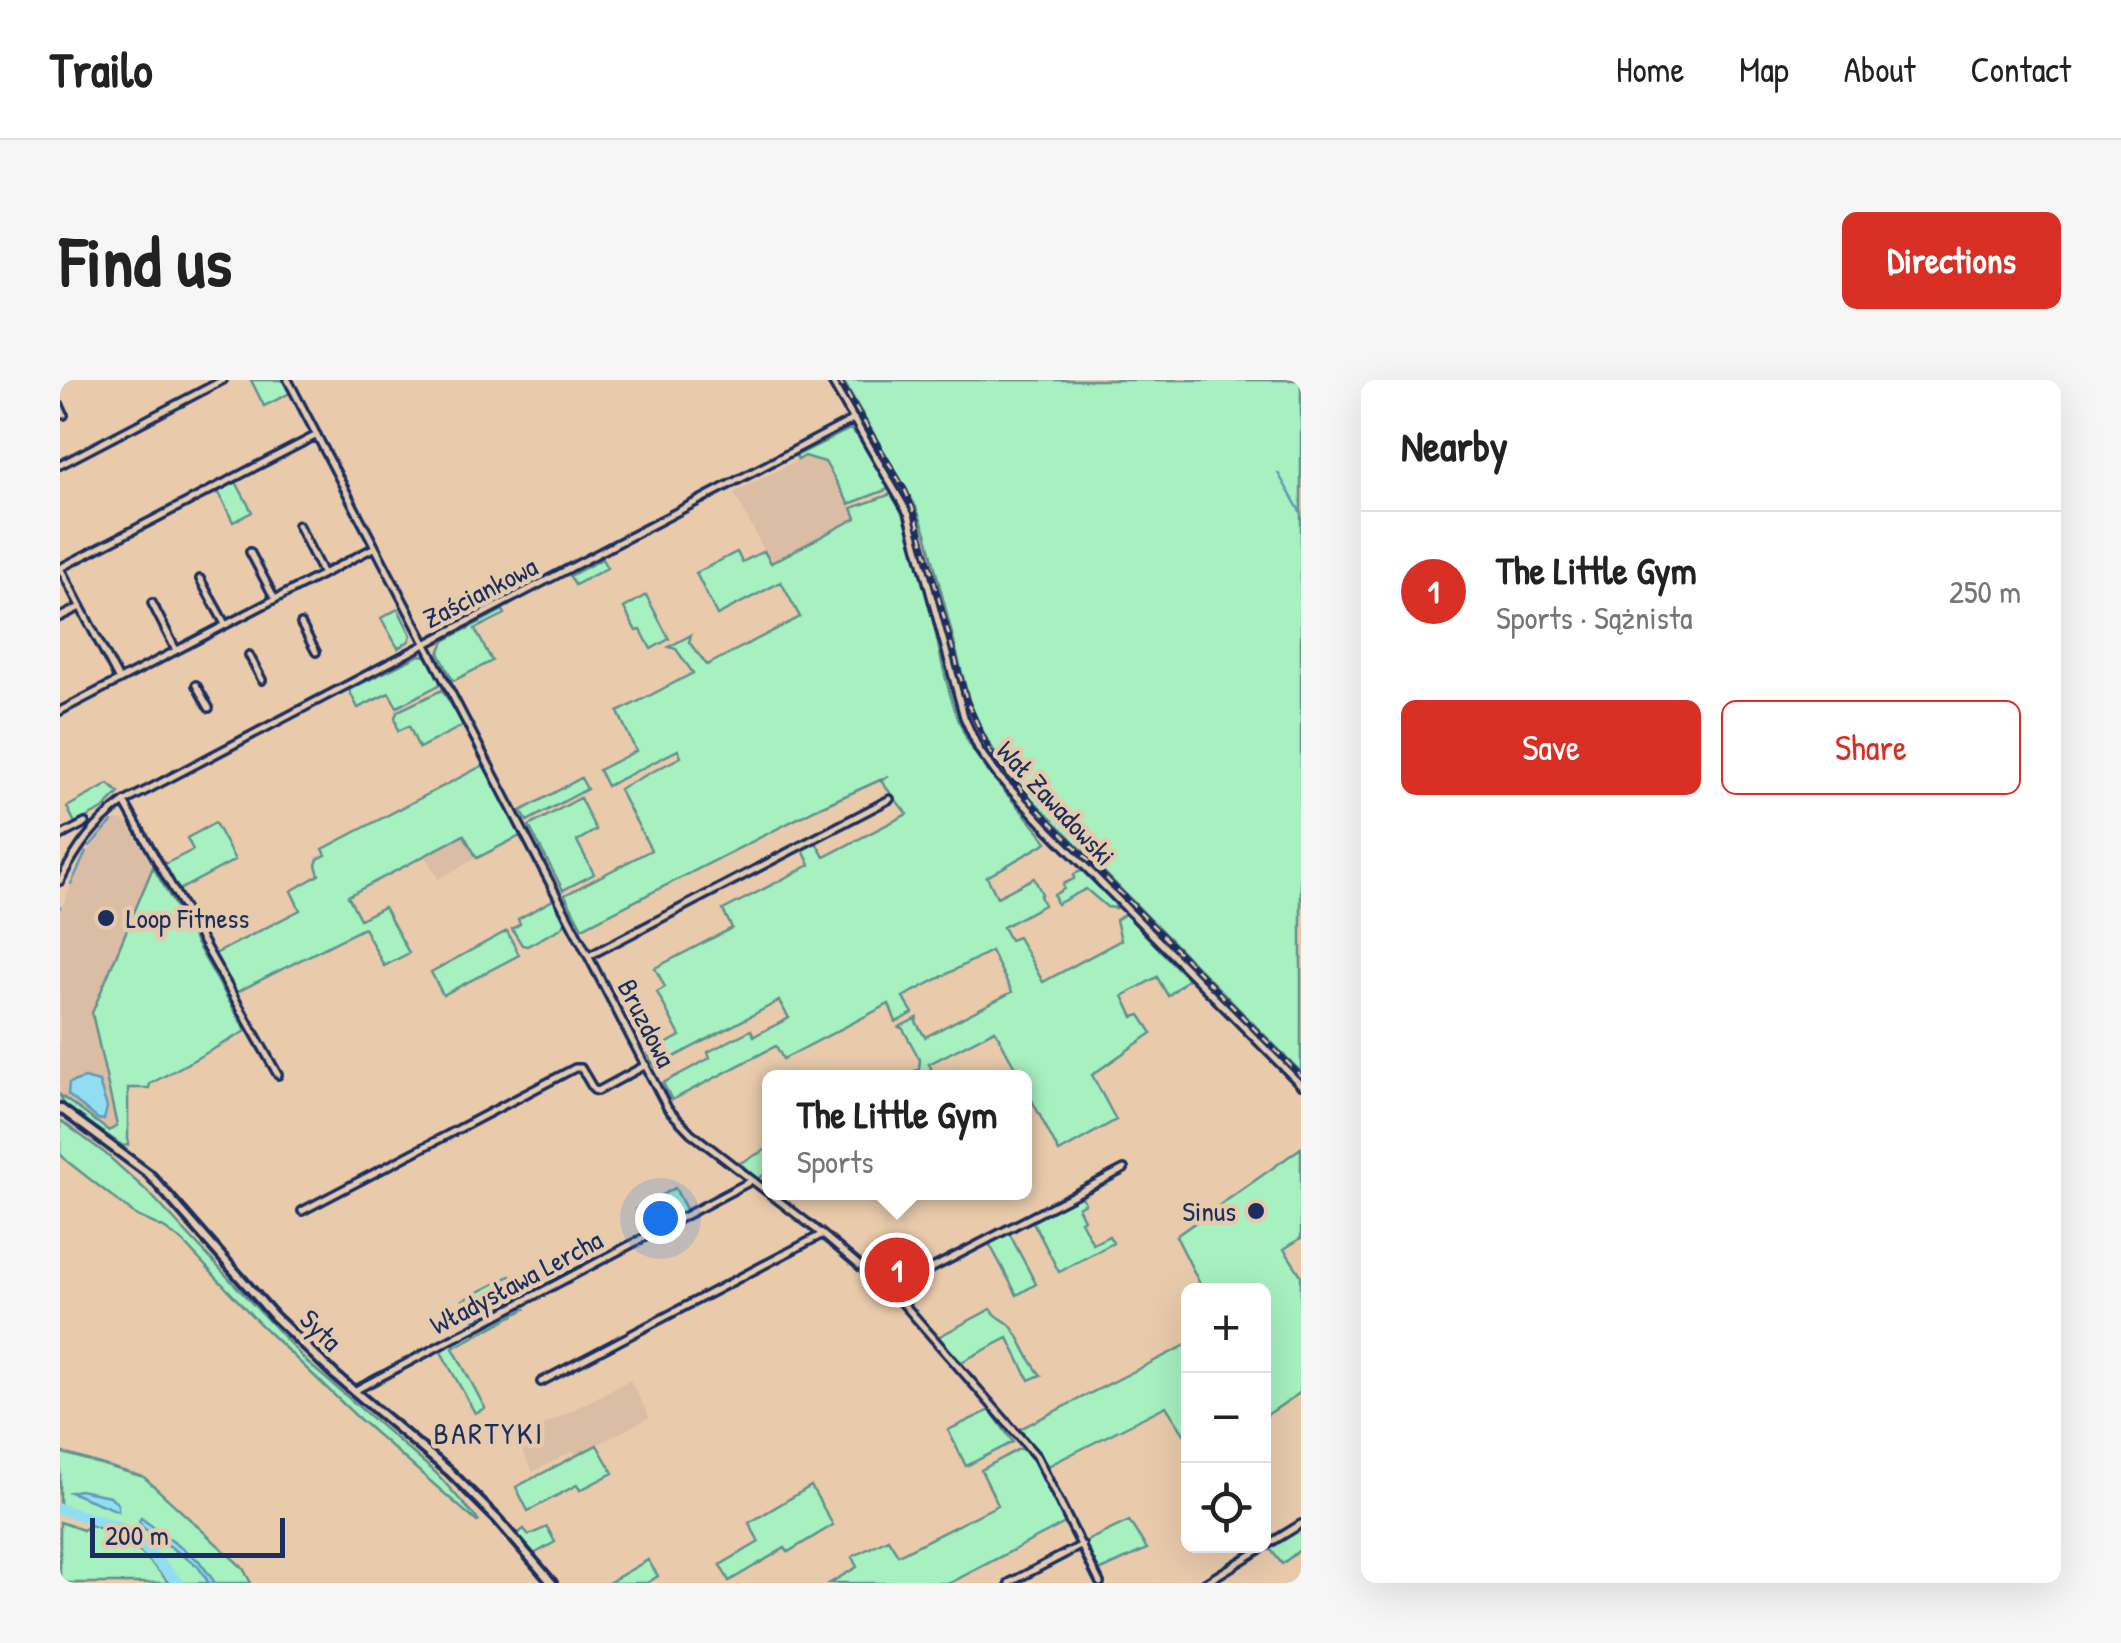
<!DOCTYPE html>
<meta charset="utf-8">
<style>
:root{--surface:#fff;--page:#f6f6f6;--text:#222;--muted:#767676;--line:#e0e0e0;--accent:#d93025}
body{margin:0;font-family:"Patrick Hand",sans-serif;background:var(--page);color:var(--text)}
.controls{position:absolute;right:30px;bottom:30px;display:grid;overflow:hidden;border-radius:15px;box-shadow:0 10px 40px #0002}
.controls button{width:90px;height:90px;display:grid;place-items:center;padding:0;border:0;border-bottom:2px solid var(--line);background:var(--surface);color:var(--text);font:50px sans-serif}
.scale{position:absolute;left:30px;bottom:25px;width:195px;box-sizing:border-box;padding-left:10px;border:5px solid #1b2f5e;border-top:0;font-size:28px;line-height:35px;white-space:nowrap;color:#1b2f5e;-webkit-text-stroke:8px #e5caad;paint-order:stroke}
.you{position:absolute;left:600px;top:838px;width:35px;height:35px;margin:-25px;border:8px solid #fff;border-radius:50%;background:#1a73e8;box-shadow:0 0 0 15px #1a73e833}
.badge{display:grid;place-items:center;width:65px;height:65px;border-radius:50%;background:var(--accent);color:#fff;font-size:32px;font-weight:700}
.pin{position:absolute;translate:-50% -50%;border:5px solid #fff;box-shadow:0 2px 10px #0006}
.popup{position:absolute;left:702px;top:690px;width:270px;height:130px;box-sizing:border-box;display:grid;place-content:center;border-radius:15px;background:var(--surface);filter:drop-shadow(0 2px 8px #0005);font-size:32px;white-space:nowrap;color:var(--muted)}
.popup b{font-size:38px;color:var(--text)}
.popup::after{content:'';position:absolute;left:50%;top:100%;margin-left:-20px;border:20px solid transparent;border-top-color:var(--surface)}
.list{margin:0;padding:0;list-style:none}
h2{display:flex;justify-content:space-between;align-items:center;height:130px;margin:0;padding:0 40px;font-size:42px}
h2 small{font-size:32px;font-weight:400;color:var(--muted)}
.list li{display:grid;grid-template-columns:65px 1fr auto;gap:30px;align-items:center;box-sizing:border-box;height:160px;padding:0 40px;border-top:2px solid var(--line)}
.list b{display:block;font-size:38px;white-space:nowrap}
.list p{margin:0;font-size:32px;white-space:nowrap;color:var(--muted)}
.list em{font-size:32px;font-style:normal;color:var(--muted)}
.actions{display:flex;gap:20px;padding:30px 40px}
.actions a{flex:1;padding:22px 0;border:2px solid var(--accent);border-radius:15px;text-align:center;font-size:35px;color:var(--accent)}
.actions .main{background:var(--accent);color:#fff}
.icon{flex:none;width:55px;height:55px;fill:none;stroke:currentColor;stroke-width:2;stroke-linecap:round;stroke-linejoin:round}
.map{position:relative;flex:none;width:1241px;height:1203px;overflow:hidden;border-radius:15px}
header{display:flex;align-items:center;gap:60px;box-sizing:border-box;height:140px;padding:0 50px;background:var(--surface);border-bottom:2px solid var(--line)}
header strong{font-size:48px}
nav{display:flex;gap:55px;margin-inline-start:auto;font-size:35px}
.intro{display:flex;align-items:center;justify-content:space-between;box-sizing:border-box;height:240px;padding:0 60px}
h1{margin:0;font-size:70px}
.button{padding:25px 45px;border-radius:15px;background:var(--accent);color:#fff;font-size:35px;font-weight:700}
main{display:flex;gap:60px;padding:0 60px}
aside{flex:1;background:var(--surface);border-radius:15px;box-shadow:0 10px 40px #0002}
.map>svg:first-child{display:block}
</style>
<header>
<strong>Trailo</strong>
<nav><a>Home</a><a>Map</a><a>About</a><a>Contact</a></nav>
</header>
<div class="intro"><h1>Find us</h1><a class="button">Directions</a></div>
<main>
<div class="map">
<svg width="1241" height="1203" viewBox="0 0 1241 1203">
<rect width="100%" height="100%" fill="#e9cbac"/>
<filter id="ink" filterUnits="userSpaceOnUse"><feTurbulence type="fractalNoise" baseFrequency=".01" numOctaves="2"/><feDisplacementMap in="SourceGraphic" scale="20" xChannelSelector="R" yChannelSelector="G"/><feConvolveMatrix kernelMatrix="1 2 1 2 8 2 1 2 1" color-interpolation-filters="sRGB"/></filter>
<g filter="url(#ink)">
<path fill="#dabda4" d="M745,76L765,82L797,138L711,183L674,113Z
M55,440L67,442L93,487L32,632L57,746L50,752L0,715V531L23,478Z
M405,454L417,478L378,499L365,475Z
M570,1000L590,1037L516,1076L513,1071L473,1092L456,1060Z"/>
<path fill="#a7f0bf" stroke="#61908e" stroke-width="2.5" d="M191,0H223L230,13L204,26Z
M783,0H1241V692L974,421C945,390 924,361 909,320L866,153L856,127Z
M790,49L802,60L831,108L789,124L765,82L745,76L738,80L736,76Z
M175,100L192,132L173,142L157,109Z
M834,113C873,187 871,275 903,351C921,393 961,426 987,462L927,497L937,517L974,498L982,514L980,516L984,525L943,547L950,560L958,557L983,602L1061,560L1056,540L1065,534L1128,599L1108,616L1097,597L1063,616L1073,637L1080,635L1092,653L1032,695L1056,740L999,772L965,707L964,698L960,697L935,650L869,684L875,697H844L859,689L860,680L843,649L839,647L857,638L856,642L865,657L952,612L931,571L843,617L853,633L836,642L829,624L723,679L716,666L612,720L603,703L650,678L648,672L691,650L694,656L729,638L719,621L595,687L588,674L620,656L597,612L605,607L595,588L672,548L663,530L750,485L742,468L755,461L764,477L847,434L821,401L829,396L756,429L522,548L505,515L591,470L559,409L621,377L618,370L547,406L539,390L576,371L558,332L633,293L616,269L609,267L631,255L629,262L647,285L740,237L721,202L657,235L636,193L677,172L682,182L704,171L711,183L796,138L792,128Z
M542,179L547,188L515,205L510,196Z
M586,215L609,259L591,269L581,250L576,251L564,228Z
M338,229L351,255L349,261L338,268L321,238Z
M443,230L445,234L415,249L432,281L393,301L379,273L384,261Z
M360,275L367,276L381,303L379,305L337,327L329,313L298,328L289,310Z
M382,310L404,345L359,368L349,346L338,351L335,337L338,331Z
M424,385L462,455L417,478L404,455L288,516L300,539L324,527L349,573L324,586L304,548L175,613L153,575L240,530L231,511L259,495L256,485L258,479L266,475L263,469Z
M521,398L527,409L467,441L461,431Z
M49,404L59,413L43,429L15,443L7,427Z
M520,418L536,450L517,461L534,494L503,510L469,446Z
M155,443L175,480L117,511L103,485L133,470L127,458Z
M93,487L186,651L90,704L89,708H68V765L63,766L4,725L0,715L49,751L57,746L32,633Z
M1023,490L1055,522L1056,528L1047,527L1026,509L997,524L994,515L1004,509L1003,504L1014,499V494Z
M495,519L507,540L501,548L467,566L462,565L452,549L460,544L458,539Z
M447,551L459,575L383,615L371,592Z
M0,740L46,774L90,814L248,983L376,1093L419,1141L417,1142L296,1036L199,943L122,861L104,848L77,836L8,782L0,774Z
M709,768V792L697,799L680,783Z
M1241,768V858L1224,869L1241,895V1012L1204,1037V911L1143,910L1116,856Z
M615,808L627,831L588,851L576,829Z
M1020,813L1025,823L1018,827L1024,839L1021,841L1033,864L1049,856L1053,863L999,892L971,838Z
M949,853L976,904L957,915L929,863Z
M450,896L460,916L414,939L403,920Z
M461,927L465,929L393,968L425,1028L415,1033L380,970Z
M931,929C936,938 943,938 950,945C963,960 967,980 981,995L969,1000L948,958L901,982L878,957Z
M1128,964V1060L1106,1026L988,1086L960,1049Z
M930,1030L953,1062L906,1086L888,1050Z
M537,1065L553,1093L520,1110L517,1105L468,1131L456,1107Z
M961,1068L973,1080L1005,1143L890,1203H770L797,1187L792,1177L828,1159L838,1175L938,1125L921,1090Z
M0,1072L84,1097L183,1188L191,1203H155L139,1181L106,1164L138,1186L149,1203H122L84,1163L66,1150L0,1126Z
M751,1106L773,1145L728,1172L725,1168L669,1201L660,1185L699,1162L689,1143Z
M1069,1141L1087,1169L1039,1191L1024,1162Z
M0,1142L23,1150L31,1145C66,1156 86,1175 109,1203H0Z
M487,1147L495,1162L474,1174L457,1154L464,1149L469,1155Z
M1241,1147V1169L1222,1184L1208,1166Z
M588,1180L598,1196L587,1203H548Z"/>
<path fill="#91def2" stroke="#6298b7" stroke-width="2.5" d="M25,698L39,702L47,727L44,740L38,739L8,715L9,703Z
M19,1110L50,1116L58,1124V1131L10,1112Z
M81,1138L139,1181L155,1203H149L138,1186L82,1147L79,1141Z"/>
<g fill="none" stroke-linecap="round" stroke-linejoin="round">
<path stroke="#6298b7" stroke-width="2.5" d="M1218,93L1241,133
M30,466L52,442
M11,504L26,472
M0,528V527"/>
<path stroke="#91def2" stroke-width="11" d="M0,1129L58,1147L81,1164L118,1203"/>
<g stroke="#1b2f5e" stroke-width="12">
<path id="minor" d="M228,0L608,729L631,753L762,854L841,921L977,1077L1040,1203
M771,0L849,135L904,337L919,370L938,396L984,445L1241,705
M0,26L4,35
M0,85L163,0
M238,145L263,194
M190,172L215,219
M140,199L165,244
M92,223L116,270
M0,237L20,227
M241,244L256,272
M189,275L202,300
M59,300L0,188L257,55
M136,305L149,328
M0,331L315,167
M64,422L218,695
M0,456L25,443
M0,501C17,467 34,444 64,422L794,39
M529,576L830,419
M242,831L515,688H521L534,710L538,711L586,685
M830,910L1064,789
M481,1002L761,855
M294,1011L689,802
M949,1203L1022,1165
M1145,1203L1241,1144"/>
</g>
<g stroke="#1b2f5e" stroke-width="14">
<path id="tertiary" d="M0,728L89,794L214,936L275,995L390,1092L437,1139L492,1203"/>
</g>
<use href="#minor" stroke="#e5caad" stroke-width="5"/>
<use href="#tertiary" stroke="#e5caad" stroke-width="6"/>
<g stroke="#1b2f5e" stroke-width="6">
<path id="rail" d="M779,0L845,110L856,136L907,321L930,372L974,425L1241,696"/>
</g>
<use href="#rail" stroke="#e5caad" stroke-width="2.5" stroke-dasharray="8" stroke-linecap="butt"/>
</g>
</g>
<g fill="#1b2f5e" stroke="#e5caad" stroke-width="4">
<circle cx="46" cy="538" r="10"/>
<circle cx="1196" cy="831" r="10"/>
</g>
<g text-anchor="middle" stroke-width="9" stroke-linejoin="round" paint-order="stroke">
<g font-size="28" fill="#1b2f5e" stroke="#e5caad">
<text transform="translate(420 212) rotate(-27)" y="10">Zaściankowa</text>
<text transform="translate(996 423) rotate(47)" y="10">Wał Zawadowski</text>
<text transform="translate(587 643) rotate(63)" y="10">Bruzdowa</text>
<text transform="translate(456 902) rotate(-28)" y="10">Władysława Lercha</text>
<text transform="translate(261 950) rotate(45)" y="10">Syta</text>
</g>
<g font-size="28" fill="#1b2f5e" stroke="#e5caad" text-anchor="start">
<text x="66" y="548">Loop Fitness</text>
<text x="1176" y="841" text-anchor="end">Sinus</text>
</g>
<g font-size="30" letter-spacing="2.5" fill="#1b2f5e" stroke="#e5caad">
<text x="429" y="1064">BARTYKI</text>
</g>
</g>
</svg>
<div class="controls">
<button>+</button>
<button>−</button>
<button><svg class="icon" aria-label="locate" viewBox="0 0 24 24"><circle cx="12" cy="12" r="6"/><path d="M12 2v4M12 18v4M2 12h4M18 12h4"/></svg></button>
</div>
<div class="scale">200 m</div>
<div class="you"></div>
<div class="pin badge" style="left:837px;top:890px">1</div>
<div class="popup"><b>The Little Gym</b>Sports</div>
</div>
<aside>
<h2>Nearby<small></small></h2>
<ul class="list">
<li><span class="badge">1</span><div><b>The Little Gym</b><p>Sports · Sążnista</p></div><em>250 m</em></li>
</ul>
<div class="actions"><a class="main">Save</a><a>Share</a></div>
</aside>
</main>
